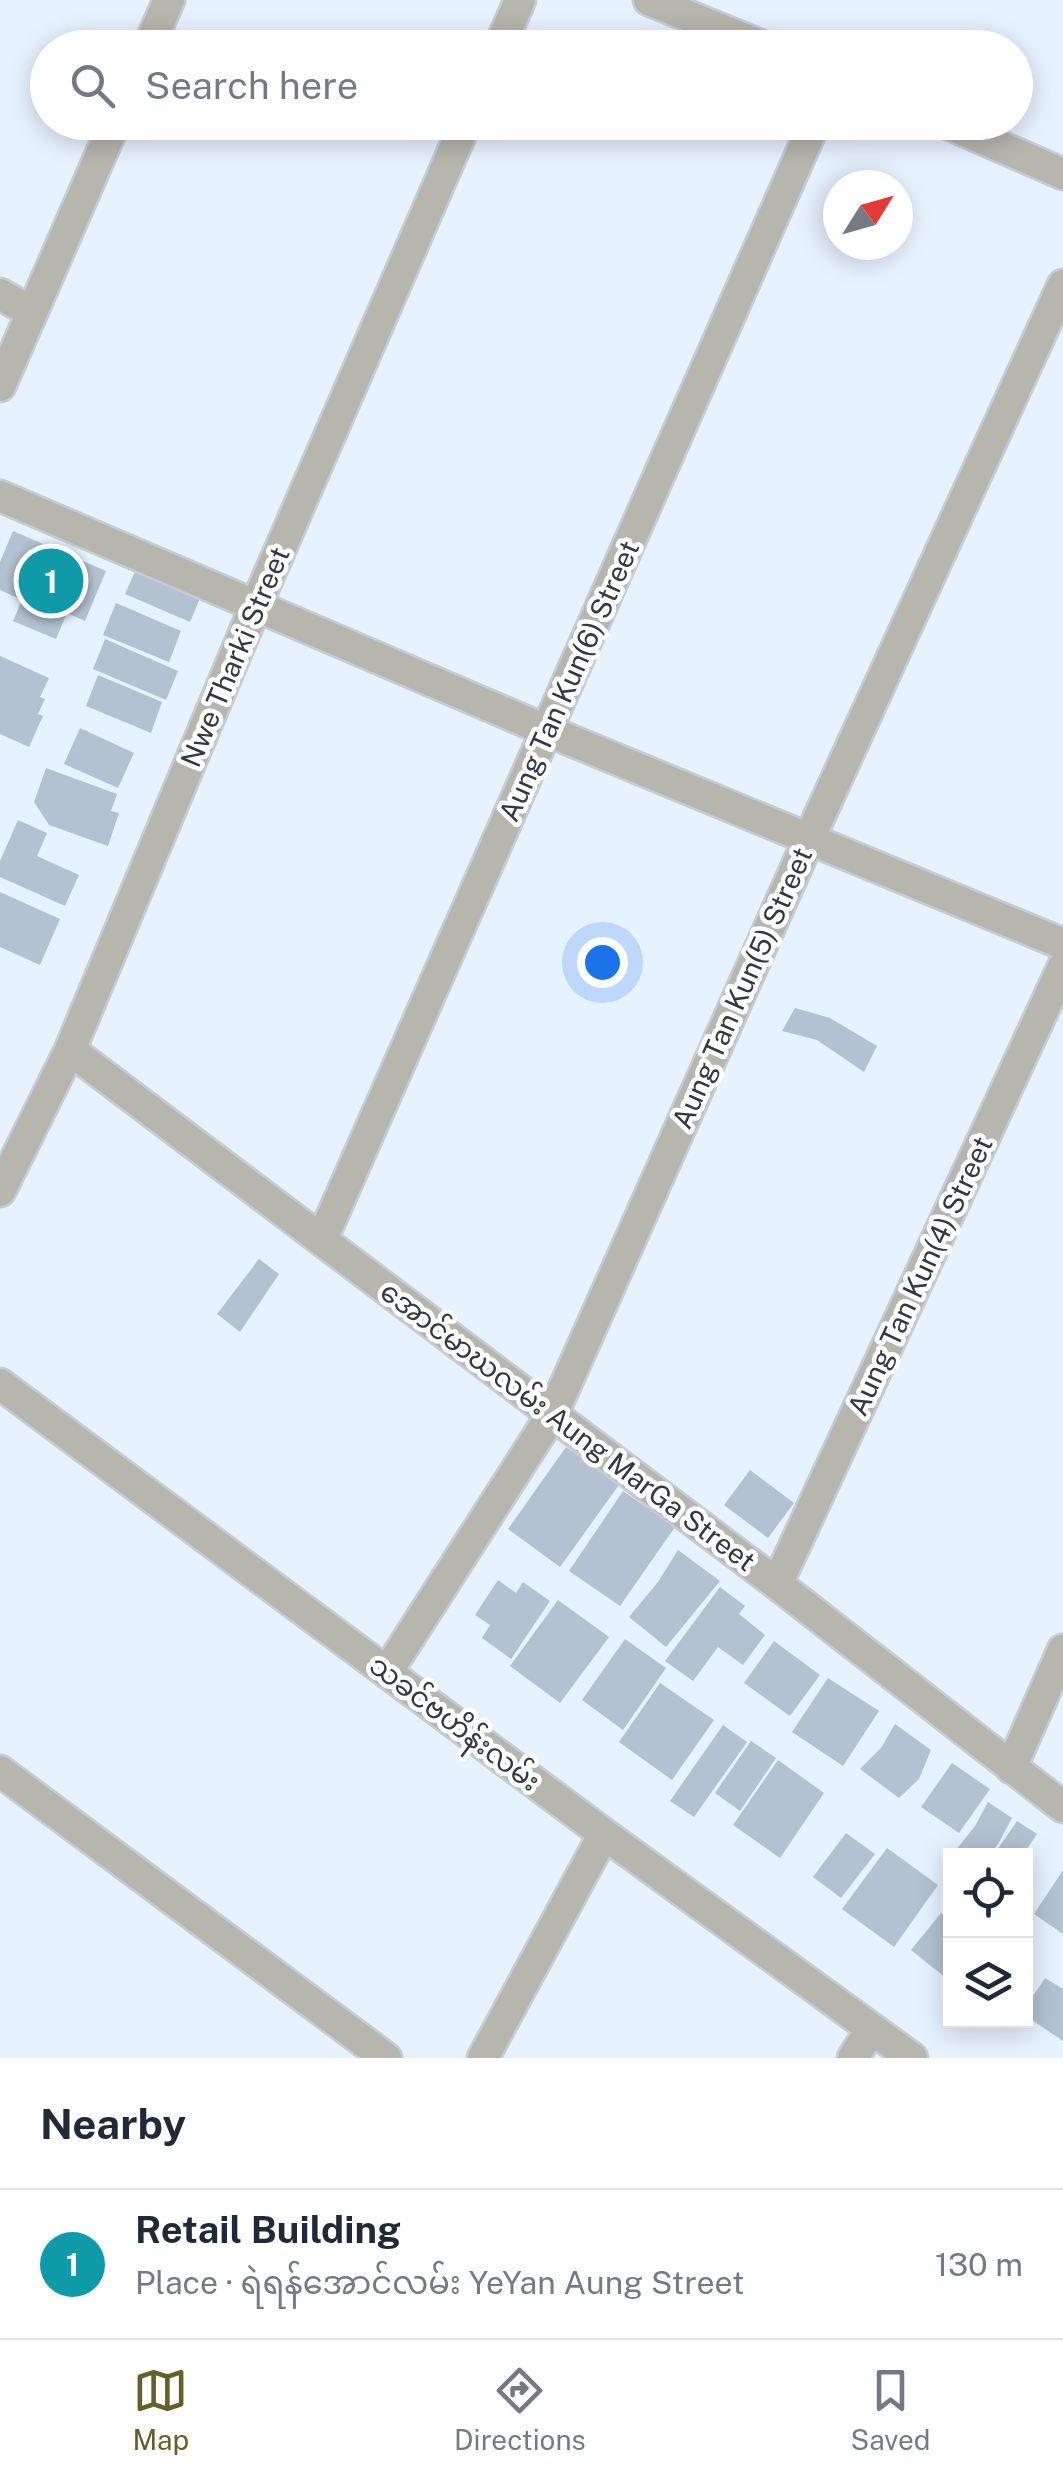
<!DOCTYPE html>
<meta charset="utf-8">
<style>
:root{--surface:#fff;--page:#f2f2f3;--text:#1f2937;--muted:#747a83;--line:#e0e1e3;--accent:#64602d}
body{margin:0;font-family:"Public Sans","Noto Sans Myanmar",sans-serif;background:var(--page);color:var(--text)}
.controls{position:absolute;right:30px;bottom:30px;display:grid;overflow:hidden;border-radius:0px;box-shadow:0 5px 25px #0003}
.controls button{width:90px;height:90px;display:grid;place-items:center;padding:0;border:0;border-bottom:2px solid var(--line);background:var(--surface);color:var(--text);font:50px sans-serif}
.compass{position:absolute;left:823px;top:170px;width:90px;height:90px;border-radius:50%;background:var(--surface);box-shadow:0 5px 25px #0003;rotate:53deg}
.you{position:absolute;left:602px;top:962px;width:35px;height:35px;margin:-25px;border:8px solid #fff;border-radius:50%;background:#1a73e8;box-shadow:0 0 0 15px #1a73e833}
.badge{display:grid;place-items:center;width:65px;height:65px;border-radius:50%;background:var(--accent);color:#fff;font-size:32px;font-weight:700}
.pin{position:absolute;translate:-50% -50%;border:5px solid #fff;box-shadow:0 2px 10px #0006}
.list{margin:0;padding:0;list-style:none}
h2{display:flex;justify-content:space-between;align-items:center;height:130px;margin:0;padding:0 40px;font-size:42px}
h2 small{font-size:32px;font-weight:400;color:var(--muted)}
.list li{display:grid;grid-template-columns:65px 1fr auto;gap:30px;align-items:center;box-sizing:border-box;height:150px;padding:0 40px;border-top:2px solid var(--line)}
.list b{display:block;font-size:38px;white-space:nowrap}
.list p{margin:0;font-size:32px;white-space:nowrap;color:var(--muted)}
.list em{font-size:32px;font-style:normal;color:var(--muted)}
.icon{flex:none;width:55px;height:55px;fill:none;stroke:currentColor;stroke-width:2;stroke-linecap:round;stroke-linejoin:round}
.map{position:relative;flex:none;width:1063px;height:2058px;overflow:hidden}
.search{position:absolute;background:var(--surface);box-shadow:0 5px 25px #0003;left:30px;right:30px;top:30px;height:110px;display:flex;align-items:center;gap:25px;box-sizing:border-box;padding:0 35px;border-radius:55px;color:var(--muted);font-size:38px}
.sheet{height:280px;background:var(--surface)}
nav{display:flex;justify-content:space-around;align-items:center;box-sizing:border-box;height:140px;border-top:2px solid var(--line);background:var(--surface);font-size:28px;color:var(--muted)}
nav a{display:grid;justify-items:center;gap:5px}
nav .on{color:var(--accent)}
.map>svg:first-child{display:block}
</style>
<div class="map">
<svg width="1063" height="2058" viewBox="0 0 1063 2058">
<rect width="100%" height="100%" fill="#e7f2ff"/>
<path fill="#b3c1d0" d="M13,531L106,571L85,621L67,613L56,639L13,621L22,600L0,590V562Z
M137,567L201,596L190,622L125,594Z
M116,603L181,631L169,662L103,635Z
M105,639L178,671L166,700L93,669Z
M0,656L49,678L40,697L45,699L38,714L43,716L29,747L0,734Z
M98,675L162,702L151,733L86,706Z
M80,728L134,753L118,788L64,764Z
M46,768L117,794L111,811L119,813L108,846L49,825L34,802Z
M18,820L47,833L37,856L79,875L65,906L0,877V861Z
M0,892L60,919L40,965L0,947Z
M795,1008L830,1018L877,1046L864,1072L817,1040L782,1031Z
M259,1259L279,1274L240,1332L217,1314Z
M566,1447L619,1485L560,1567L508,1529Z
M750,1470L794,1503L768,1538L724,1505Z
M623,1491L675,1527L620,1606L569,1571Z
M678,1550L720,1581L666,1647L629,1617L658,1582Z
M498,1580L516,1593L523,1582L550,1601L511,1659L482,1638L490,1625L475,1615Z
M720,1587L745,1606L739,1614L765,1635L743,1665L718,1647L693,1681L665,1661Z
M558,1600L609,1637L560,1703L510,1666Z
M625,1639L666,1668L623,1730L582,1700Z
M774,1641L820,1675L790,1716L744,1683Z
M828,1678L879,1711L843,1766L792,1732Z
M660,1683L714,1720L672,1780L619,1742Z
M895,1724L931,1750L919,1779L899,1798L860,1769L881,1748Z
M723,1725L747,1742L694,1817L670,1801Z
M751,1741L776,1758L740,1811L715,1793Z
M778,1760L824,1793L780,1858L733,1825Z
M952,1763L990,1789L959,1833L921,1807Z
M988,1802L1012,1818L998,1844L989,1856H951L975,1826Z
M1017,1821L1037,1834L1022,1856H993Z
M846,1833L875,1854L841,1898L813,1877Z
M887,1848L938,1885L894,1947L842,1909Z
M1063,1870V1934L1034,1914Z
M941,1913L950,1921V1973L946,1978L911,1950Z
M1045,1978L1063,1989V2041L1026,2016V2007Z"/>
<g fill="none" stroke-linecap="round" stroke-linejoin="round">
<g stroke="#c3cdd9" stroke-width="35">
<path id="minor" d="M649,0L767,48
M148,48L169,0
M499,48L520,0
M944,122L1063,174
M0,294L31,312
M0,386L115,122
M0,496L548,731L1063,944
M70,1050L777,1584L1063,1807
M0,1191L70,1050L256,605L466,122
M322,1239L815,122
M0,1384L604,1834L912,2058
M777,1584L1063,967
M387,1672L553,1413L809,839L1063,285
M1011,1768L1063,1650
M0,1771L386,2058
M483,2058L604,1834
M853,2058L871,2030"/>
</g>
<use href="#minor" stroke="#b6b6ad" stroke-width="30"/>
</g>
<g text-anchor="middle" stroke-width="9" stroke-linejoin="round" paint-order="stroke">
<g font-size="28" fill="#33383f" stroke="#fff">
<text transform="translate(235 657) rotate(-67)" y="10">Nwe Tharki Street</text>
<text transform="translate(569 681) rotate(-66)" y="10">Aung Tan Kun(6) Street</text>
<text transform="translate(742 988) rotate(-66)" y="10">Aung Tan Kun(5) Street</text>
<text transform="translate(920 1276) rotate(-65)" y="10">Aung Tan Kun(4) Street</text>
<text transform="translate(568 1426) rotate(37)" y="10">အောင်မာဃလမ်း Aung MarGa Street</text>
<text transform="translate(455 1723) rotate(37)" y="10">သခင်ဗဟိန်းလမ်း</text>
</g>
</g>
</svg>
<div class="controls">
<button><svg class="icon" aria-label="locate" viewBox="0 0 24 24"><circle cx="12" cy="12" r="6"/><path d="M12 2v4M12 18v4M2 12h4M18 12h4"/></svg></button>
<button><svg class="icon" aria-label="layers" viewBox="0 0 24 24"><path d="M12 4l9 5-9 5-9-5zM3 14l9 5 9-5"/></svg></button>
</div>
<svg class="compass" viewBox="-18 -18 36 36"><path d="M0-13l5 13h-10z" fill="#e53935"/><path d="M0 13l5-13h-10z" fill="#747a83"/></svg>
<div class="you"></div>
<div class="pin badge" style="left:51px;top:581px;background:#0f9aa8">1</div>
<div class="search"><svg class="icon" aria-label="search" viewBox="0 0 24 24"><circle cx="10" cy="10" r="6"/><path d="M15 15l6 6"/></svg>Search here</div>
</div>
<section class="sheet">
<h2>Nearby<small></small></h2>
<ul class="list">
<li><span class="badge" style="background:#0f9aa8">1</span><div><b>Retail Building</b><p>Place · ရဲရန်အောင်လမ်း YeYan Aung Street</p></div><em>130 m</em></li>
</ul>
</section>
<nav>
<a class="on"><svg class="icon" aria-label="map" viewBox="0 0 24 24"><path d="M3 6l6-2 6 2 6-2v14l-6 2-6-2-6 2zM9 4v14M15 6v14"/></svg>Map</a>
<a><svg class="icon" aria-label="directions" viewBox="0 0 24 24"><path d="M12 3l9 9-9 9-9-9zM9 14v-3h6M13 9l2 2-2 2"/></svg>Directions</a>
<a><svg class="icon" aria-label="saved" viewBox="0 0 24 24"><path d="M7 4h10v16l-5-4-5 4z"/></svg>Saved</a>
</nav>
